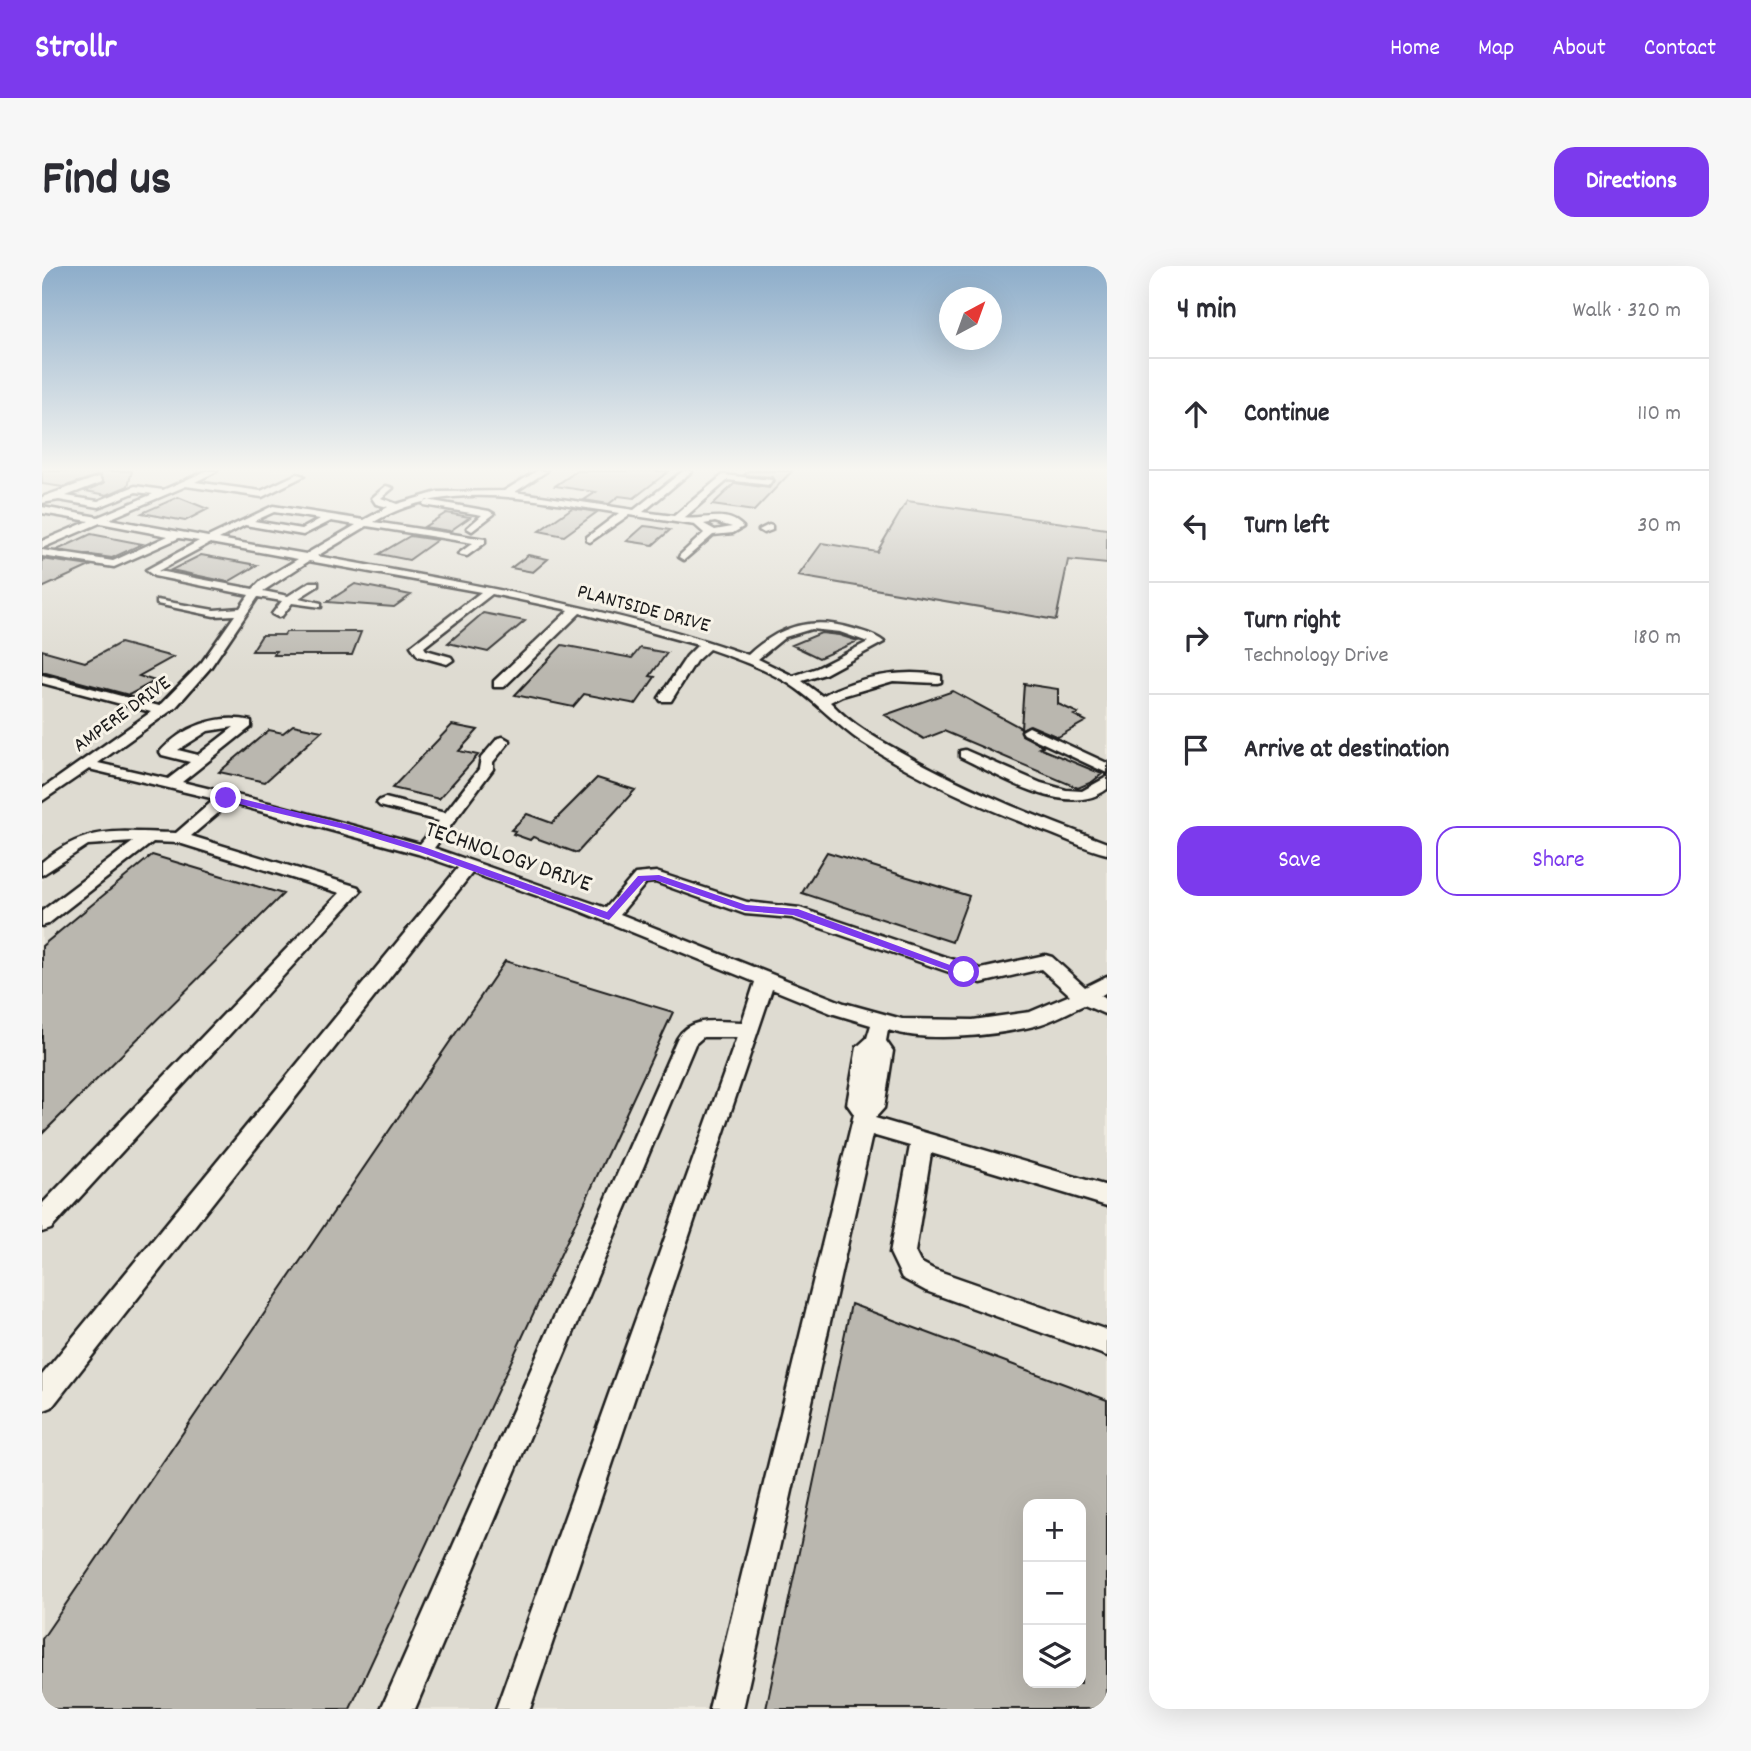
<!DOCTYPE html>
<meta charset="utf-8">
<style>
:root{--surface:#fff;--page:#f7f7f7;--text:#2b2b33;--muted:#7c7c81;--line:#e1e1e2;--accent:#7c3aed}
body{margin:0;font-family:Dekko,sans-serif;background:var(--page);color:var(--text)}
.controls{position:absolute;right:21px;bottom:21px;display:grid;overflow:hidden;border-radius:14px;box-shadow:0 7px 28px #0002}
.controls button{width:63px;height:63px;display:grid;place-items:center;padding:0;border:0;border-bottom:2px solid var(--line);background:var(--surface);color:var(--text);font:35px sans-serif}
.compass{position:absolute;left:897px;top:21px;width:63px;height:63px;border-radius:50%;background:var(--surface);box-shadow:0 7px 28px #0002;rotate:41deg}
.stop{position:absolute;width:21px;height:21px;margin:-16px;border:5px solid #7c3aed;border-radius:50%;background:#fff}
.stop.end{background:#7c3aed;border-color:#fff;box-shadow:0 2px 7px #0008}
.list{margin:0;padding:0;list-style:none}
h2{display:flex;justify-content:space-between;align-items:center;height:91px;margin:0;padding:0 28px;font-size:30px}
h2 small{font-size:23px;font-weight:400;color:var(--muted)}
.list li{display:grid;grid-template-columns:46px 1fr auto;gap:21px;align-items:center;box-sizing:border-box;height:112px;padding:0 28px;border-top:2px solid var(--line)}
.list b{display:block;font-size:26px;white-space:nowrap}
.list p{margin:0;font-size:23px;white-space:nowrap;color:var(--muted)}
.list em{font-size:23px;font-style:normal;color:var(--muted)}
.actions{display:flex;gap:14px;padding:21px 28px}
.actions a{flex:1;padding:16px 0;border:2px solid var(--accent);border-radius:21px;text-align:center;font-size:24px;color:var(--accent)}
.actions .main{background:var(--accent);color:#fff}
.icon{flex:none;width:38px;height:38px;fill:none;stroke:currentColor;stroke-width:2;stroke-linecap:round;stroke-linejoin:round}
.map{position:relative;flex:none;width:1065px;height:1443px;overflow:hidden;border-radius:21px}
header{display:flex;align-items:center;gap:42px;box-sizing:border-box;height:98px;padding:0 35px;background:var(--accent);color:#fff}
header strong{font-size:33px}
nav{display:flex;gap:38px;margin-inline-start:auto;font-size:24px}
.intro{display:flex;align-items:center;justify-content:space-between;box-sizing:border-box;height:168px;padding:0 42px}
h1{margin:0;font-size:49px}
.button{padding:18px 32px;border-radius:21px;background:var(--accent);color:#fff;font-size:24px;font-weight:700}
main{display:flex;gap:42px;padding:0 42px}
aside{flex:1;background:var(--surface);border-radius:21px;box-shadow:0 7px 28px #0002}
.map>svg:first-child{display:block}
</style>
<header>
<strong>Strollr</strong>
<nav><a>Home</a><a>Map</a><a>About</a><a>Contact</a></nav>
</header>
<div class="intro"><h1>Find us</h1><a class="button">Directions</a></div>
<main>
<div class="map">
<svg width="1065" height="1443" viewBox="0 0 1065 1443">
<rect width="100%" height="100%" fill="#eeeae0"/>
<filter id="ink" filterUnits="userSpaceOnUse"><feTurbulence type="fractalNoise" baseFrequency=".0143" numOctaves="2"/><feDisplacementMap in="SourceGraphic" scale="14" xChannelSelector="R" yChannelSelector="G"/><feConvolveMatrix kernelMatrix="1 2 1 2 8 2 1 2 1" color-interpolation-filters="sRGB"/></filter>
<g filter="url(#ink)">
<path fill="#dedbd1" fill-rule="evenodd" d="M0,205H1065V1443H0ZM986,1238H1039V1417H986Z"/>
<path fill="#bab7af" stroke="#1c1c1c" stroke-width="2" fill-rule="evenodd" d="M0,205H90L86,220L65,229L44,225L62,217L58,209L21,221L0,218Z
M535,205H627L592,232L577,230L567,238L542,234L554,226L513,220Z
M706,205H750L712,245L670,239L693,217L727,222L732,215L730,211L702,209Z
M136,231L166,243L143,255L100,247Z
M865,235L1065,263V298L1026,294L1014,354L756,310L780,277L835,286Z
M530,242L555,246L522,270L497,265Z
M404,247L428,251L408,265L382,261Z
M602,260L611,261L628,264L611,279L585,275Z
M49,268L95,277L100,278L70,292L15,284Z
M368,270L395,274L367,294L337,288Z
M159,289L193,295L215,299L186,316L129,304Z
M486,289L506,293L491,306L469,302Z
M0,293L48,300L0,322Z
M313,318L349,325L369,329L352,341L285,336Z
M441,347L483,355L446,386L406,377Z
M244,366H319L310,389H232L234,385H210L220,369H242Z
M779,367L797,369L816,375L777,392L750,379Z
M78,377L131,391L97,410L113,415L87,429L0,406V384L43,396Z
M520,379L590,392L598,382L625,387L608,410L613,411L594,438L542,428L531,441L473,429Z
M982,418L1016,423V438L1036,447L1032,449L1044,455L1016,471L988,459L979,463L980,469L1001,480L997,482L1060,508L1050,516L1036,522L902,465L882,473L843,449L911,425L979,462Z
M251,459L280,465L223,516L177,506L227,464L241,467Z
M410,459L436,464L417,485L436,489L397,533L350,522Z
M555,512L593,524L535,587L491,571L488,574L471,568L473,565L469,564L485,548L510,557Z
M785,586L927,630L910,676L760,627Z
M110,589L241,628L0,868V680Z
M463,695L631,746L308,1443H0V1373Z
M809,1038L1065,1134V1443H724ZM986,1238H1039V1417H986Z"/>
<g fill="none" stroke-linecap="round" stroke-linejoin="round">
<g stroke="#1c1c1c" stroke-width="5">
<path id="minor" d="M164,205H175L153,216L219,225L255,208L262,210L220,231L144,220L67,253L166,271L231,240L322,254L346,241L334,238L330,232L344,220L351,222L339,232L355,238L396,226L462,225L495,205H505L473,226L592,244L641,205H650L601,246L632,250L681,209L730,214L727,219L686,214L642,252C663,255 684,243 701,261L691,267L671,269L642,294L637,291L638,289L662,267L653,259L587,249L548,276L545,275V271L577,247C496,235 408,211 332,256L443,273V277L425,290L416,288L431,277L325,260L275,290C421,317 566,340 706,389C738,359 770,350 812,363C822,366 834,369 842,376L783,408L760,415L780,430C814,411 861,402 899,410V416L895,417L851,415L800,430L788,436C810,460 839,475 868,491C931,526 997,552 1065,577V588C1044,583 1024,573 1005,566C941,542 878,514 821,477C794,459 773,434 746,417C721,402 693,392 667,383L654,395L629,435H619L617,432L645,390L656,379L538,347L462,421H452V415L527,344L450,328L382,381L384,384L409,391L411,394L405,398L376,390L369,380L439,326L267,295L221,325L246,330L268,316H276V320L257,332L279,337V341L250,337L240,350L236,351L230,348L240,335L216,331L168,402L134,441L56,497L126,513L148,496L120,489L118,486C140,461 176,447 209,455V461L140,516L231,538L378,578L397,555L338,540L335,537L338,534L343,532L403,547L437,503L439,492L456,472L461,471L468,475L451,496V503L392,582L564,642L593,608L614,606L705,636L758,642L939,703L1003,689L1010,691L1043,721L1065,710V726L1058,730L1065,734V749L1042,739C1026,746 1009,756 992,760C950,770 886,777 846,764L844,775L851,785L842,842L833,852L1065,920V940L889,887L873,986L878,996L891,1003L1065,1064V1090L884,1025L860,1012L848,987L868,880L830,869L701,1443H667L812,848L805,838L815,781L825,772L829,759L789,747L730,723L488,1443H454L695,771H661L653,778L373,1443H339L635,773C648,749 677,756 700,756L713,716L533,643L430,607L10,1141L0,1145V1109L416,602L376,588L188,537L149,570L316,621L319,625L9,963L0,966V938L298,627L137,577L111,576L6,658L0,660V645L91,576L46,579L0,609V596C48,557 77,567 134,567L173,533L47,503L0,535V523L109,446L0,417V409L117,440L160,396L193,349L172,350L115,338V334L172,344L198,342L207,329L112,310L104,304L157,275L137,272L72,301L0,290V284L71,295L126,270L58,257L0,282V275L47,255L0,247V241L56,251L111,228L94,226L57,241L17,234L0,237V231L57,211L60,216L24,230L56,235L93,220L121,224ZM232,246L278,253L260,263L212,255ZM289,255L314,259L264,288L177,273L203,259L261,269ZM673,256L690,261L673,264L662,258ZM168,277L256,293L219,315L211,323L116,305ZM769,363L798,366L826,376L775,402L751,410L716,393L743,371ZM192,461L156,489L136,484L166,465ZM613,616L703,648L750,652L939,717L999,703L1028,729L988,746L931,754L860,753L802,737L578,648L604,617Z
M385,234L447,245L452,248L430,265L425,262L440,249L382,239L381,237Z
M727,259L730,260V264L722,267L717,264Z
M987,461L1065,497V507L982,468L980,465Z
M923,484L999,517L1024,524L1040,525L1065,511V523C1025,554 957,509 918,491V485Z"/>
</g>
<use href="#minor" fill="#f7f3e8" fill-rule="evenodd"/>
</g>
</g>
<linearGradient id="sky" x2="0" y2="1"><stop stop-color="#8dadca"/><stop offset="0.5" stop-color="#f7f6f1"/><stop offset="1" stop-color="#f7f6f1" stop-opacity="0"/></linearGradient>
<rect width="1065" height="407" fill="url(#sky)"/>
<path fill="#7c3aed" d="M184,529L308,559L385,582L565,646L596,610L617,609L704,639L756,643L927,706L922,710L751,649L703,645L613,614L602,615L567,654L378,586L302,563L181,534V530Z"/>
<g text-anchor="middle" stroke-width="6" stroke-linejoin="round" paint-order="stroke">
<g font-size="21" fill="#1c1c1c" stroke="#f7f3e8">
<text transform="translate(602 341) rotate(15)" y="7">PLANTSIDE DRIVE</text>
<text transform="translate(79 447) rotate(-36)" y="7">AMPERE DRIVE</text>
</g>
<g font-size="24" fill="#1c1c1c" stroke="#f7f3e8">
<text transform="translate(467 589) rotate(19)" y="8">TECHNOLOGY DRIVE</text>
</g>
</g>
</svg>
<div class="controls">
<button>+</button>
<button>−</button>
<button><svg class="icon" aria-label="layers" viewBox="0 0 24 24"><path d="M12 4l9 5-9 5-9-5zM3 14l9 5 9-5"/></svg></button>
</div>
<svg class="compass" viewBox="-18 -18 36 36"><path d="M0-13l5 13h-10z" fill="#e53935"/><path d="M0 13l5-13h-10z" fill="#7c7c81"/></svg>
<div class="stop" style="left:922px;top:706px"></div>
<div class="stop end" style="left:184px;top:532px"></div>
</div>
<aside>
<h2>4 min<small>Walk · 320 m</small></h2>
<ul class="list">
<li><svg class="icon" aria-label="ahead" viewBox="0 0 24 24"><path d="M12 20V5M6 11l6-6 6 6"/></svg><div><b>Continue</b></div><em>110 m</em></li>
<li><svg class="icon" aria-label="left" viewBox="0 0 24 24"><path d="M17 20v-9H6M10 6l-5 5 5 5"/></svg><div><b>Turn left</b></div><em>30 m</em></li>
<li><svg class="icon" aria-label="right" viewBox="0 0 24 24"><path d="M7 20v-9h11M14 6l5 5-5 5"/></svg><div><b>Turn right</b><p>Technology Drive</p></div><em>180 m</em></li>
<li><svg class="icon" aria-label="arrive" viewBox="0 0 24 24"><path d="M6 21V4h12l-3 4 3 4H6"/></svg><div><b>Arrive at destination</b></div></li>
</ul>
<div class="actions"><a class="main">Save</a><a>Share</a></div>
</aside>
</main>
